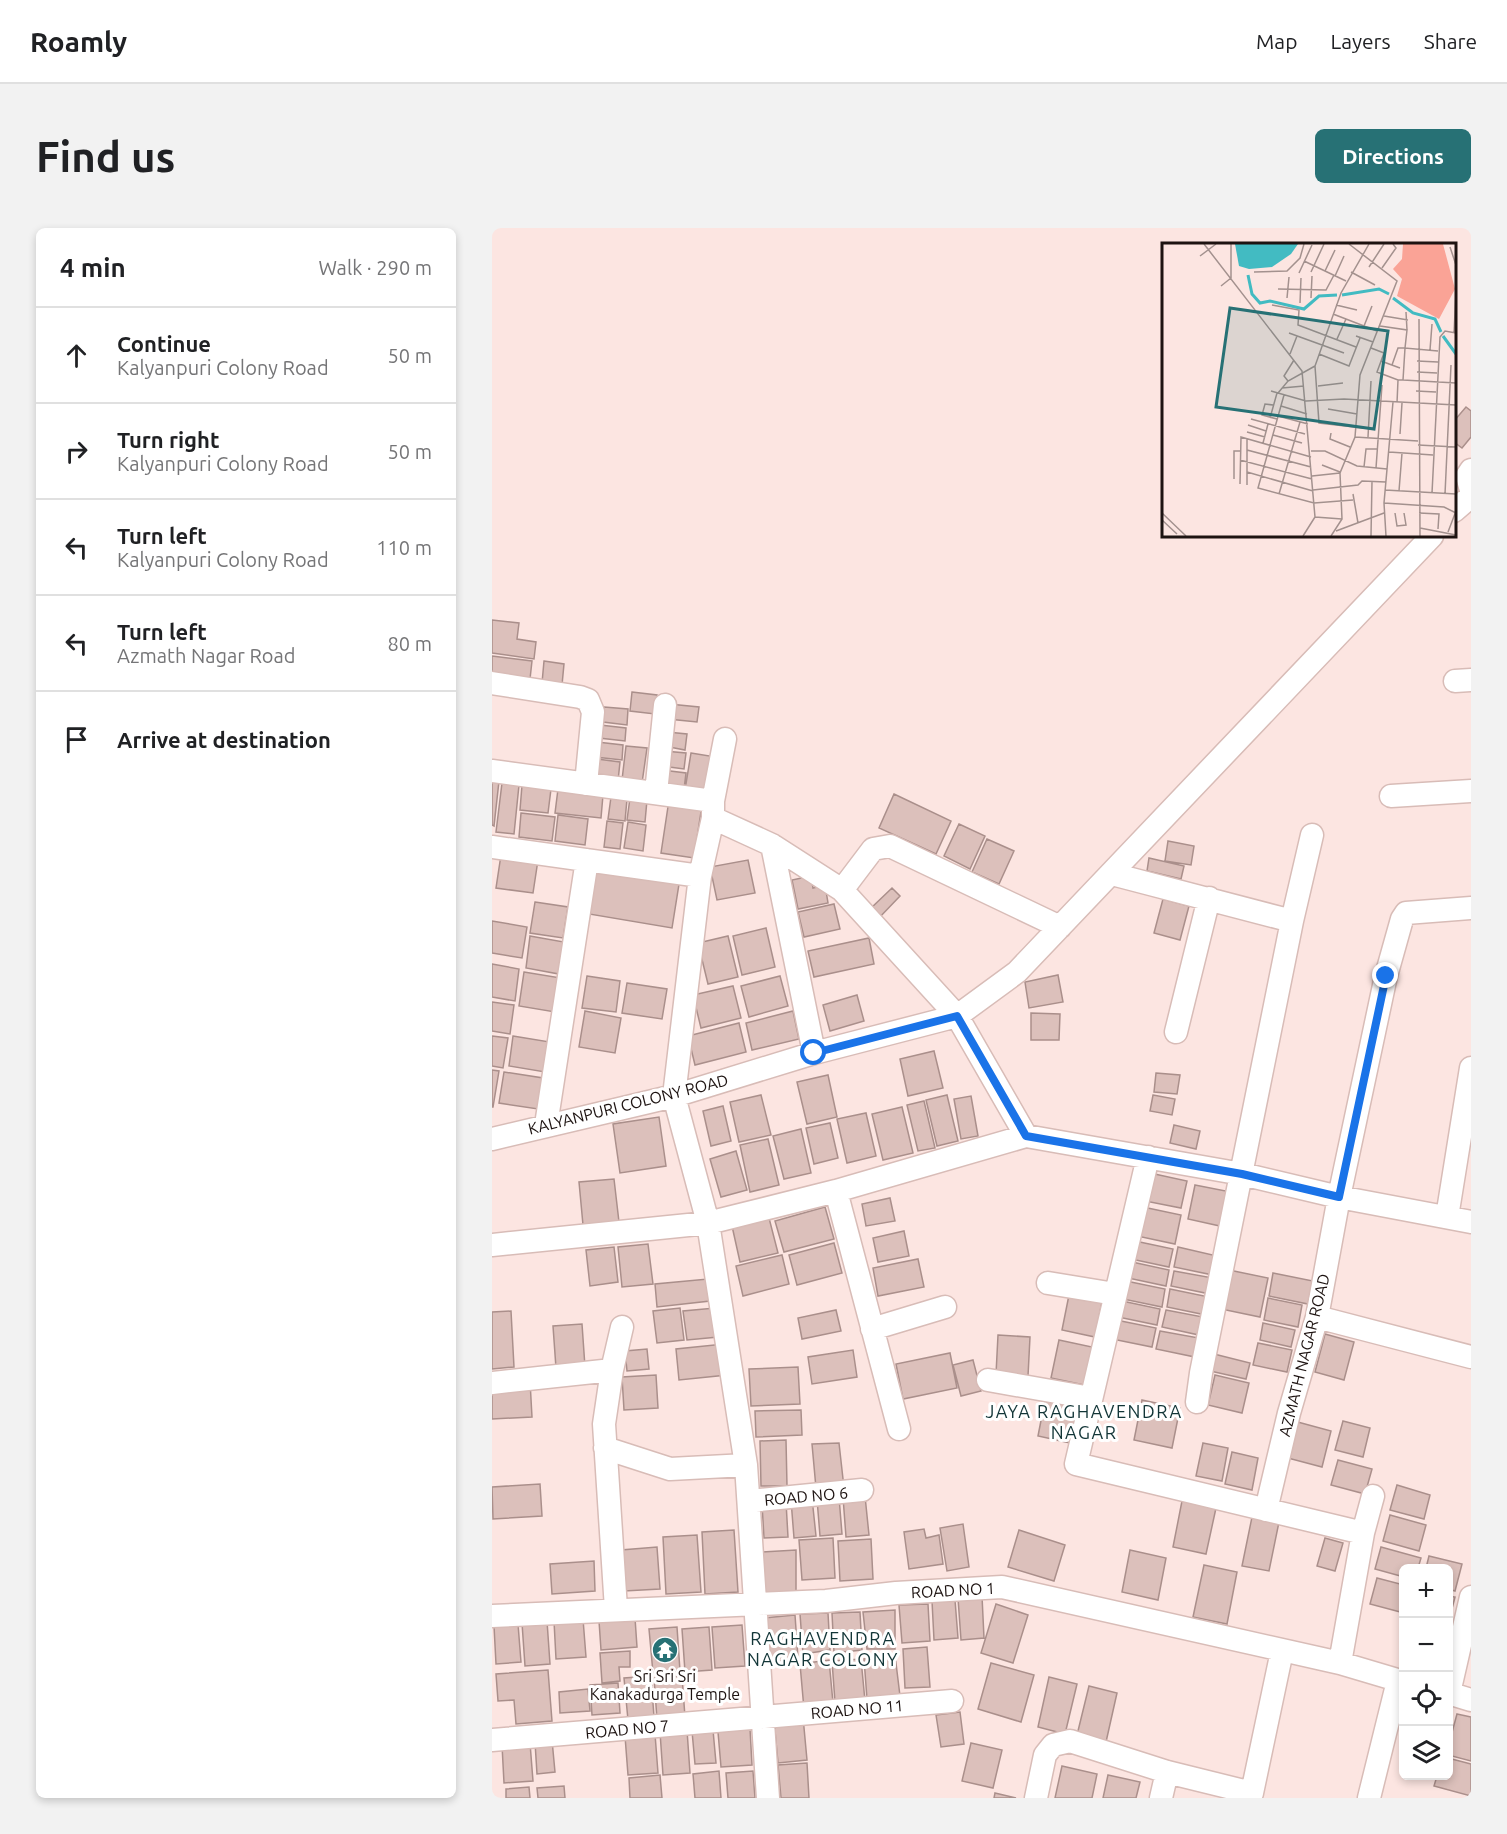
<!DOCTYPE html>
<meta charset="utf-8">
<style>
:root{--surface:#fff;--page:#f2f2f2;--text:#202124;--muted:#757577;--line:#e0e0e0;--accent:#277175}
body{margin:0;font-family:Ubuntu,sans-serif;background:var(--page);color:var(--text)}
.controls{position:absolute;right:18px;bottom:18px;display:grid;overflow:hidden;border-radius:9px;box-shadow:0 3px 9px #0003}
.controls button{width:54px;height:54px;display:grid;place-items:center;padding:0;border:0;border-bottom:2px solid var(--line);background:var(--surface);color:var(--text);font:30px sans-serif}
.stop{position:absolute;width:18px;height:18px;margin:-14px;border:4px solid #1a73e8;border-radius:50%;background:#fff}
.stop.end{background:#1a73e8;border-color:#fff;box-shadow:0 2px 6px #0008}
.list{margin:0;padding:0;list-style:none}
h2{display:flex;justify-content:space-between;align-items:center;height:78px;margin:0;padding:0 24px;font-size:26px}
h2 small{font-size:20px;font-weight:400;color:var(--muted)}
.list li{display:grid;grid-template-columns:39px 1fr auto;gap:18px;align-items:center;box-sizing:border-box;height:96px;padding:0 24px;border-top:2px solid var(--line)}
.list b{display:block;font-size:22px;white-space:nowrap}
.list p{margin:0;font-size:20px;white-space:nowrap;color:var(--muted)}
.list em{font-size:20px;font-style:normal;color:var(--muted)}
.icon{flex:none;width:33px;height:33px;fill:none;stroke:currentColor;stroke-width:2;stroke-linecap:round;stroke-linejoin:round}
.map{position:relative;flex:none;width:979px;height:1570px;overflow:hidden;border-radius:9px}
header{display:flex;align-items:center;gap:36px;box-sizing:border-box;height:84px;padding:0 30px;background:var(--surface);border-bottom:2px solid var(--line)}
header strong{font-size:28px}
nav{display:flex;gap:33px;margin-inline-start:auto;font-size:21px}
.intro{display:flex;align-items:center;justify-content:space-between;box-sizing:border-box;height:144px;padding:0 36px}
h1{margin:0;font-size:42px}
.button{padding:15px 27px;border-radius:9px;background:var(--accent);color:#fff;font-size:21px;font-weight:700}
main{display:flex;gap:36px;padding:0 36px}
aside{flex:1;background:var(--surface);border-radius:9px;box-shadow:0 3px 9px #0003}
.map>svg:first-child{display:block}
</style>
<header>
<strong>Roamly</strong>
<nav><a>Map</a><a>Layers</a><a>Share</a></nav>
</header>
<div class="intro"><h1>Find us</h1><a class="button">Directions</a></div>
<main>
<aside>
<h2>4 min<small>Walk · 290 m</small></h2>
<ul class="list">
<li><svg class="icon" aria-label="ahead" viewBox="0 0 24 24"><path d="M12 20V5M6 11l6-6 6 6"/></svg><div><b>Continue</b><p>Kalyanpuri Colony Road</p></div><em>50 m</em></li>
<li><svg class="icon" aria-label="right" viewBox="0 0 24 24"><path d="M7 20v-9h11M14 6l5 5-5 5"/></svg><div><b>Turn right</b><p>Kalyanpuri Colony Road</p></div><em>50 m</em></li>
<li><svg class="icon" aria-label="left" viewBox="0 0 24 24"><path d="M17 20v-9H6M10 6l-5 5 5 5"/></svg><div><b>Turn left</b><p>Kalyanpuri Colony Road</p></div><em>110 m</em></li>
<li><svg class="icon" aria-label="left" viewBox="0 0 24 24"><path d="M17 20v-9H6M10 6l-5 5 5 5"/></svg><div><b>Turn left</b><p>Azmath Nagar Road</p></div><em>80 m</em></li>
<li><svg class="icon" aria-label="arrive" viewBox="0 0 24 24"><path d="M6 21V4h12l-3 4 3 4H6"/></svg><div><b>Arrive at destination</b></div></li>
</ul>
</aside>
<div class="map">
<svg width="979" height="1570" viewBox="0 0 979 1570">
<rect width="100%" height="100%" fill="#fce5e1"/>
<path fill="#dcc0bb" stroke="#aa8f8b" stroke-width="1.5" d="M974,179L979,183V209L970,220L962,214V193Z
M0,392L27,395L25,411L44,414L42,431L0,425Z
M0,428L40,433L38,451L0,447Z
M52,433L72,436L70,457L50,455Z
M140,464L165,467L163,486L138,483Z
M177,476L207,479L205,494L176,491Z
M112,479L136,481L135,497L111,494Z
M108,497L134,500L133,513L107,510Z
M175,504L195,506L193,522L172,518Z
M105,514L131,517L130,532L103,529Z
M134,518L155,520L150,555L130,552Z
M172,523L194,525L192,541L170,538Z
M199,525L224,529L218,566L193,562Z
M105,531L128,534L126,553L103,550Z
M170,542L194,545L192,561L167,558Z
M0,553H7L2,598L0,597Z
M10,555L27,557L22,606L4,604Z
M30,557L59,561L56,585L28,582Z
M66,561L111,567L109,590L63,585Z
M402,566L459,593L444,626L387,600Z
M119,569L135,571L133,593L116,591Z
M138,570L155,572L153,594L135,592Z
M177,572L210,577L202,630L169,625Z
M29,585L63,589L60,613L27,609Z
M66,587L96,591L93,617L63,613Z
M115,593L131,595L128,621L112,619Z
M136,594L154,597L151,623L132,620Z
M467,596L493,608L478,641L452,628Z
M495,611L522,623L507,656L480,644Z
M676,613L702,618L699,637L673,633Z
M9,627L46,632L41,665L4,660Z
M657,630L692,638L689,651L655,643Z
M256,632L263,665L225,672L218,639Z
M104,643L187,656L180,700L97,686Z
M319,648L321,660L333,657L336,675L306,681L300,652Z
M400,660L408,668L386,691L377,682Z
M671,671L697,678L688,712L662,705Z
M43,674L76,679L71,710L38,705Z
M342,676L348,701L312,709L306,684Z
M0,693L35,699L30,730L0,725Z
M274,700L283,739L250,747L241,708Z
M38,708L72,714L67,746L34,740Z
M236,708L246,749L216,756L206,715Z
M377,710L382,736L322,749L316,723Z
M0,736L27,741L23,773L0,769Z
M32,744L69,750L63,784L27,778Z
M566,747L571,774L537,780L533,754Z
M95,748L128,753L124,784L90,780Z
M288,748L296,778L257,789L249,758Z
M135,755L175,761L170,791L130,785Z
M241,758L249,790L209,800L201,767Z
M365,767L372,793L338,803L331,777Z
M0,774L22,777L18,806L0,803Z
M93,783L129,790L123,825L87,819Z
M301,783L307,811L260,822L254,795Z
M539,785L568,786L567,812H539Z
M247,795L254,824L203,837L196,808Z
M0,808L16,810L11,840L0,838Z
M21,808L58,814L53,844L17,838Z
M442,823L451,860L416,868L408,831Z
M0,842L7,843L1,879H0Z
M12,844L51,850L46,881L7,875Z
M664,845L688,847L685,866L662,864Z
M336,847L345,889L315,896L305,854Z
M269,867L279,907L247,914L238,874Z
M455,867L466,913L445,918L434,872Z
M661,867L683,871L680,887L658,883Z
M479,868L486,908L469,911L462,871Z
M432,873L443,920L426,923L415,877Z
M231,878L239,913L219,918L211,883Z
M410,879L421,925L391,932L380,886Z
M374,885L384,928L355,935L345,891Z
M167,889L174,938L128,945L121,896Z
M338,895L346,930L322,936L314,900Z
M682,897L708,903L704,921L678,915Z
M309,901L319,945L292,951L281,908Z
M276,911L287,957L258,964L248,917Z
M244,923L255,962L229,969L218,931Z
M658,945L695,953L689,980L653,973Z
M122,951L127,994L91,997L87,954Z
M703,957L744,965L737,1000L696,991Z
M398,970L403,993L374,998L370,976Z
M333,979L342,1011L292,1024L283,993Z
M651,979L689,987L683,1016L645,1008Z
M277,990L286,1025L248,1034L240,998Z
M412,1003L417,1028L386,1034L381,1010Z
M643,1013L681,1021L677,1039L639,1031Z
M342,1015L350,1045L305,1057L297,1027Z
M156,1016L161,1056L130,1059L126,1019Z
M122,1019L126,1054L98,1058L94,1022Z
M686,1019L725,1028L721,1047L682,1039Z
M290,1027L297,1056L251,1068L244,1038Z
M426,1031L432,1059L386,1068L381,1040Z
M640,1034L677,1042L674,1058L636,1050Z
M737,1042L776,1050L768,1089L729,1081Z
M682,1043L721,1050L718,1066L679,1058Z
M781,1045L821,1053L816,1076L777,1068Z
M216,1051L218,1073L165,1079L163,1056Z
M634,1053L673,1061L670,1079L631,1071Z
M678,1061L717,1069L714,1087L675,1079Z
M577,1067L610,1074L603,1109L570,1102Z
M776,1070L810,1077L806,1099L772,1092Z
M630,1073L668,1081L665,1097L626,1089Z
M188,1080L192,1112L165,1115L161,1083Z
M223,1080L226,1109L195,1112L191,1083Z
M344,1082L349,1103L310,1111L306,1090Z
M674,1082L711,1089L707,1107L670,1099Z
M19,1083L22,1139L0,1141V1084Z
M624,1092L664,1100L660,1119L620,1111Z
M771,1095L803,1102L799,1119L768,1112Z
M90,1096L93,1139L64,1140L61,1098Z
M668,1103L707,1110L703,1129L664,1121Z
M833,1106L862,1114L852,1152L823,1144Z
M506,1107L538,1109L536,1148L504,1146Z
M567,1112L600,1119L592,1157L559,1150Z
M766,1115L800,1122L795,1144L761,1137Z
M232,1116L235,1147L187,1152L184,1121Z
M155,1121L157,1141L135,1143L133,1123Z
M361,1122L365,1149L320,1156L316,1129Z
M458,1125L465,1160L411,1171L404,1136Z
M722,1126L758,1135L754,1151L718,1143Z
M481,1132L489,1163L469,1168L461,1137Z
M306,1139L308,1176L259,1178L257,1141Z
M164,1147L166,1180L132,1182L130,1149Z
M723,1147L757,1155L750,1185L716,1177Z
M38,1153L40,1189L0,1191V1156Z
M553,1172L590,1180L583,1216L546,1208Z
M650,1172L688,1180L680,1220L642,1212Z
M309,1182L310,1207L264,1209L263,1183Z
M802,1193L839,1203L830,1239L792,1229Z
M851,1193L878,1200L871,1229L843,1222Z
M294,1212L295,1258H269L268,1213Z
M347,1215L352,1260H324L320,1216Z
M711,1215L736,1220L730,1253L704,1248Z
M740,1224L766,1230L760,1262L733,1256Z
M846,1232L880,1241L873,1266L839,1257Z
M48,1256L50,1288L1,1291L0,1259Z
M905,1257L938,1267L932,1291L898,1282Z
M373,1268L377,1307L354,1309L351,1269Z
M347,1269L350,1306L328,1308L325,1271Z
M320,1270L324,1308L302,1310L299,1272Z
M690,1273L724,1280L714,1326L681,1319Z
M294,1274L296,1309L272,1310L270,1276Z
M898,1287L934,1297L927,1323L891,1313Z
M760,1289L787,1294L777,1343L750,1338Z
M471,1296L477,1339L455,1343L448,1300Z
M432,1301L434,1310L447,1307L451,1336L417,1341L412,1304Z
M242,1302L246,1364L213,1366L210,1304Z
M527,1302L573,1317L562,1353L516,1339Z
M205,1307L209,1364L174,1366L171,1309Z
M341,1310L343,1350L310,1352L307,1312Z
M833,1310L851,1315L843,1343L825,1338Z
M379,1311L381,1351L348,1353L346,1313Z
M165,1319L168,1361L132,1363L129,1322Z
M889,1319L929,1330L926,1340H912V1349L883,1341Z
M304,1322V1363L272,1365L270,1324Z
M638,1322L674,1330L666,1372L630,1364Z
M937,1328L970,1336L963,1363L956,1361V1340H934Z
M102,1333L103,1363L60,1366L58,1336Z
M712,1337L745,1344L735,1396L701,1389Z
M885,1350L912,1357V1385L878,1376Z
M490,1368L492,1410L469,1412L466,1370Z
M956,1368L963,1369L957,1392H956Z
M463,1372L466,1410L442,1412L440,1373Z
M436,1376L438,1413L410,1415L407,1377Z
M504,1376L536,1387L521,1435L489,1425Z
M403,1382V1421H375L371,1384Z
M368,1384L370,1422L342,1425L340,1385Z
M336,1385L338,1422L311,1426L308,1386Z
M303,1387L306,1430L276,1435L272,1390Z
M143,1390L145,1419L109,1422L107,1393Z
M91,1391L94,1429L64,1431L62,1393Z
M55,1393L58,1436L33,1438L30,1395Z
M26,1396L29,1434L4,1436L2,1398Z
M250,1397L253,1438L223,1440L220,1399Z
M185,1399L188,1443L161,1445L157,1401Z
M217,1399L220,1442L193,1444L190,1401Z
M435,1419L438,1459L413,1460L411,1421Z
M138,1423V1439H127L128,1453L110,1455L108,1425Z
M403,1427L408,1468L375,1471L372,1431Z
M369,1431L373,1473L343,1474L340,1433Z
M337,1432L341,1475L312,1481L308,1436Z
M499,1435L542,1447L529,1494L486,1481Z
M56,1442L60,1493L24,1496L22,1472L6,1473L4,1446Z
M159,1448L162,1489L136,1492L132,1450Z
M190,1448L193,1489L165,1491L162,1450Z
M557,1449L585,1456L573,1506L546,1499Z
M126,1455L128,1485L100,1487L98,1457Z
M597,1458L625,1465L614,1514L585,1507Z
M96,1461L98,1483L68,1485L67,1464Z
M468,1484L472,1516L449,1519L444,1487Z
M965,1486L979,1489V1533L956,1527V1519Z
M311,1489L315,1532L286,1535L282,1492Z
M258,1501L260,1537L229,1539L226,1504Z
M195,1502L198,1545L171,1547L168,1504Z
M221,1502L224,1535L203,1536L200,1503Z
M163,1506L166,1545L136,1547L133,1508Z
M60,1512L63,1544L45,1546L43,1514Z
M38,1515L41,1553L12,1555L10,1517Z
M479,1515L510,1522L501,1560L470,1553Z
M956,1530L979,1536V1568L942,1558L945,1548H956Z
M315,1535L317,1570H289L286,1537Z
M570,1538L605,1546L600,1570H563Z
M227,1543L229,1570H203L201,1546Z
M261,1543L263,1570H236L234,1545Z
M168,1547L170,1570H138L137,1550Z
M616,1547L648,1554L644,1570H611Z
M72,1558L73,1570H46L45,1560Z
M37,1559L38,1570H14V1561Z
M503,1565L524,1570H502Z"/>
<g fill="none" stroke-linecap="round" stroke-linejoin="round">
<g stroke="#d8bcb7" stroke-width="25">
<path id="street" d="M979,242L975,248L979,262
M962,283L979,268
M963,453L979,452
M0,455L88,469L96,472L101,484L94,556
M233,511L221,573V590L208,648L182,868L216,995L254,1237L276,1570
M0,543L221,573
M164,565L173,477
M899,568L979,563
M221,590L280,617L350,662L465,788L534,908
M280,617L322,825
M0,619L208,648
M620,646L800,693
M350,662L381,621L398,618L568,699
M684,804L717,670
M54,897L95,632
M0,911L182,868L322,825L465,788L525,744L940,308
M656,929L584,1236L871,1305
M344,963L407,1201
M955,989L979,840
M0,1017L216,995L344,963L534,908L750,946L847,969L979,994
M556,1055L623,1066
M825,1089L979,1129
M380,1101L453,1079
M496,1152L599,1170
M0,1155L120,1142
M705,1174L709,1145L800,693L820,607
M113,1220L178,1241L254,1237
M258,1273L370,1262
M774,1282L797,1185L825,1089L847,969L894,748L910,691L914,685L979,680
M124,1381L112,1196L120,1142L130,1099
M0,1388L334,1373L404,1365L510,1359L848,1435L912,1454
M848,1435L871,1305L881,1268
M956,1465L979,1472
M957,1465L979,1369
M0,1512L460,1473
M544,1570L553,1527L561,1517L578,1513L675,1544L760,1565L790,1423
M669,1570L675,1544
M877,1570L906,1453"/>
</g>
<use href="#street" stroke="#fff" stroke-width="22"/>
</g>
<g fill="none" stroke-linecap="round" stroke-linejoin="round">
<path stroke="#1a73e8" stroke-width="8" d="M322,825L465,788L534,908L750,946L847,969L894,748"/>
</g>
<defs>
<g id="temple-disc" transform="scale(1.35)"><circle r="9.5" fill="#277175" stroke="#fff"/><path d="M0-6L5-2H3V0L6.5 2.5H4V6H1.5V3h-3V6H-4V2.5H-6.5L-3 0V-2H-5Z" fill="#fff"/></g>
</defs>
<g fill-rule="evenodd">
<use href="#temple-disc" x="173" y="1422"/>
</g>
<g text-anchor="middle" stroke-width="6" stroke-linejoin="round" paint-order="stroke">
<g font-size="16" fill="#1d1311" stroke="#fff">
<text transform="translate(136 876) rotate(-14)" y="6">KALYANPURI COLONY ROAD</text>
<text transform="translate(812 1127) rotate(-76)" y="6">AZMATH NAGAR ROAD</text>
<text transform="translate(314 1268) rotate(-5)" y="6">ROAD NO 6</text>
<text transform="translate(461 1362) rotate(-3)" y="6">ROAD NO 1</text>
<text transform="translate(365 1481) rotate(-5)" y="6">ROAD NO 11</text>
<text transform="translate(135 1501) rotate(-5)" y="6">ROAD NO 7</text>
</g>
<g font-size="16" fill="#1d1311" stroke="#fff">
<text x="173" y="1454">Sri Sri Sri<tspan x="173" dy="18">Kanakadurga Temple</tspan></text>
</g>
<g font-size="18" letter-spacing="1.5" fill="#123537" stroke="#fff">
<text x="592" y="1190">JAYA RAGHAVENDRA<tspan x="592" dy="21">NAGAR</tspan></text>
<text x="331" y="1417">RAGHAVENDRA<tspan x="331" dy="21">NAGAR COLONY</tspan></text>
</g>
</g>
<g transform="translate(670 15)">
<rect width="294" height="294" fill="#fce5e1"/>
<path d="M241,1H281L293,46L277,76L235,53L240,36L231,26L240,16Z" fill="#faa396"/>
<path d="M73,1H136L129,11L110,24L87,26L77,23Z" fill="#42bbc2"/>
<path fill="none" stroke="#42bbc2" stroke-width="3" d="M86,32L90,51L98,60L108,58L142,66L157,53L175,52M180,52L217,46L227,51M231,55L251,70L273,76L279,89M281,93L294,111"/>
<path fill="none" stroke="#a3918e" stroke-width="1.5" d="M42,1L140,128L153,274L141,293M288,4L294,22M38,13L54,1M142,18L184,38M207,24L222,1M220,25L234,5L231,1M163,28L173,7M92,29L125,28L138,15L142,1M149,29L162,1M189,29L213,42M137,30L150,2M173,33L182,13M59,43L69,35V1M116,46L164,47L172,32M125,55L127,34M149,55L150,33M138,60L139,35M110,62L137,67L136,82L194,104M174,62L195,67M244,69L245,87M171,71L215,88M222,73L246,77M257,76L258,293M202,83L210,63M218,83L245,87L243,105H236L230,122M127,90L182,110M292,90L294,49M194,93L211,99M175,96L184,76M209,105L222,110L215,129L236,137H241L243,105L276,108M268,107L270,81M128,111L135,93M157,111L187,123L198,95M219,118L238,125M255,118L276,119M255,129L275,130M241,137L294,140M126,138L122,133L132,117M156,143L181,140M120,145L142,143M109,148L144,158L182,156L294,162M254,148L274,149M116,150L126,138L153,123M122,152L96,245L152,260L191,257M235,160L236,137M111,162L103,161L100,172L115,176M119,163L145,171M166,166L195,171M116,173L146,181M108,175L115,150M89,176L143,191M86,182L104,188M201,185L157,180L153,123L179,50L207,1M85,189L103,194M169,190L168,196L188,204M238,191L240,160M111,192L140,200M193,194L256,198M206,194L209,138M85,196V242M101,200L106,181M256,202L294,204M85,207L149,224M149,208H163L195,223L225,226M227,209L271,212M78,217L150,236M160,222L178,229M202,224L204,206H215M214,225L220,142M85,229L151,248M150,233L178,230M72,236V208H78M78,241L79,194L149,214M151,247L196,242L200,238L224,239M223,247L294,251M237,248L240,210M270,250L278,94L283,88L294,90M117,251L138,179M191,251L196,280M283,251L289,122M222,260L282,264L294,270M0,270L24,293M233,270L235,283L244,282L242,270M257,270L277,271L276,286M153,274L180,276M0,277L15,291M258,285L294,292M174,288L222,270M286,289L294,268M169,293L180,276L178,230L193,194L198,132L235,38L187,1M209,293L210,238M224,293L222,260L231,159"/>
<path fill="#277175" fill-opacity="0.15" stroke="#277175" stroke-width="3" d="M68,65L226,88L212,186L54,164Z"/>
<rect width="294" height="294" fill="none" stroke="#1d1311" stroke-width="3"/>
</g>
</svg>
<div class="controls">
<button>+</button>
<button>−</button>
<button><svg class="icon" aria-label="locate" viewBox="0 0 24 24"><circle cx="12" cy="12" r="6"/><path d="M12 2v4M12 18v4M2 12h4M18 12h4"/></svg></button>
<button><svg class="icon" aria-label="layers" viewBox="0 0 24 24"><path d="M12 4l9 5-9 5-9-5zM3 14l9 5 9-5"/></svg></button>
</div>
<div class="stop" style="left:322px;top:825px"></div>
<div class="stop end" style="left:894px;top:748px"></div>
</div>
</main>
